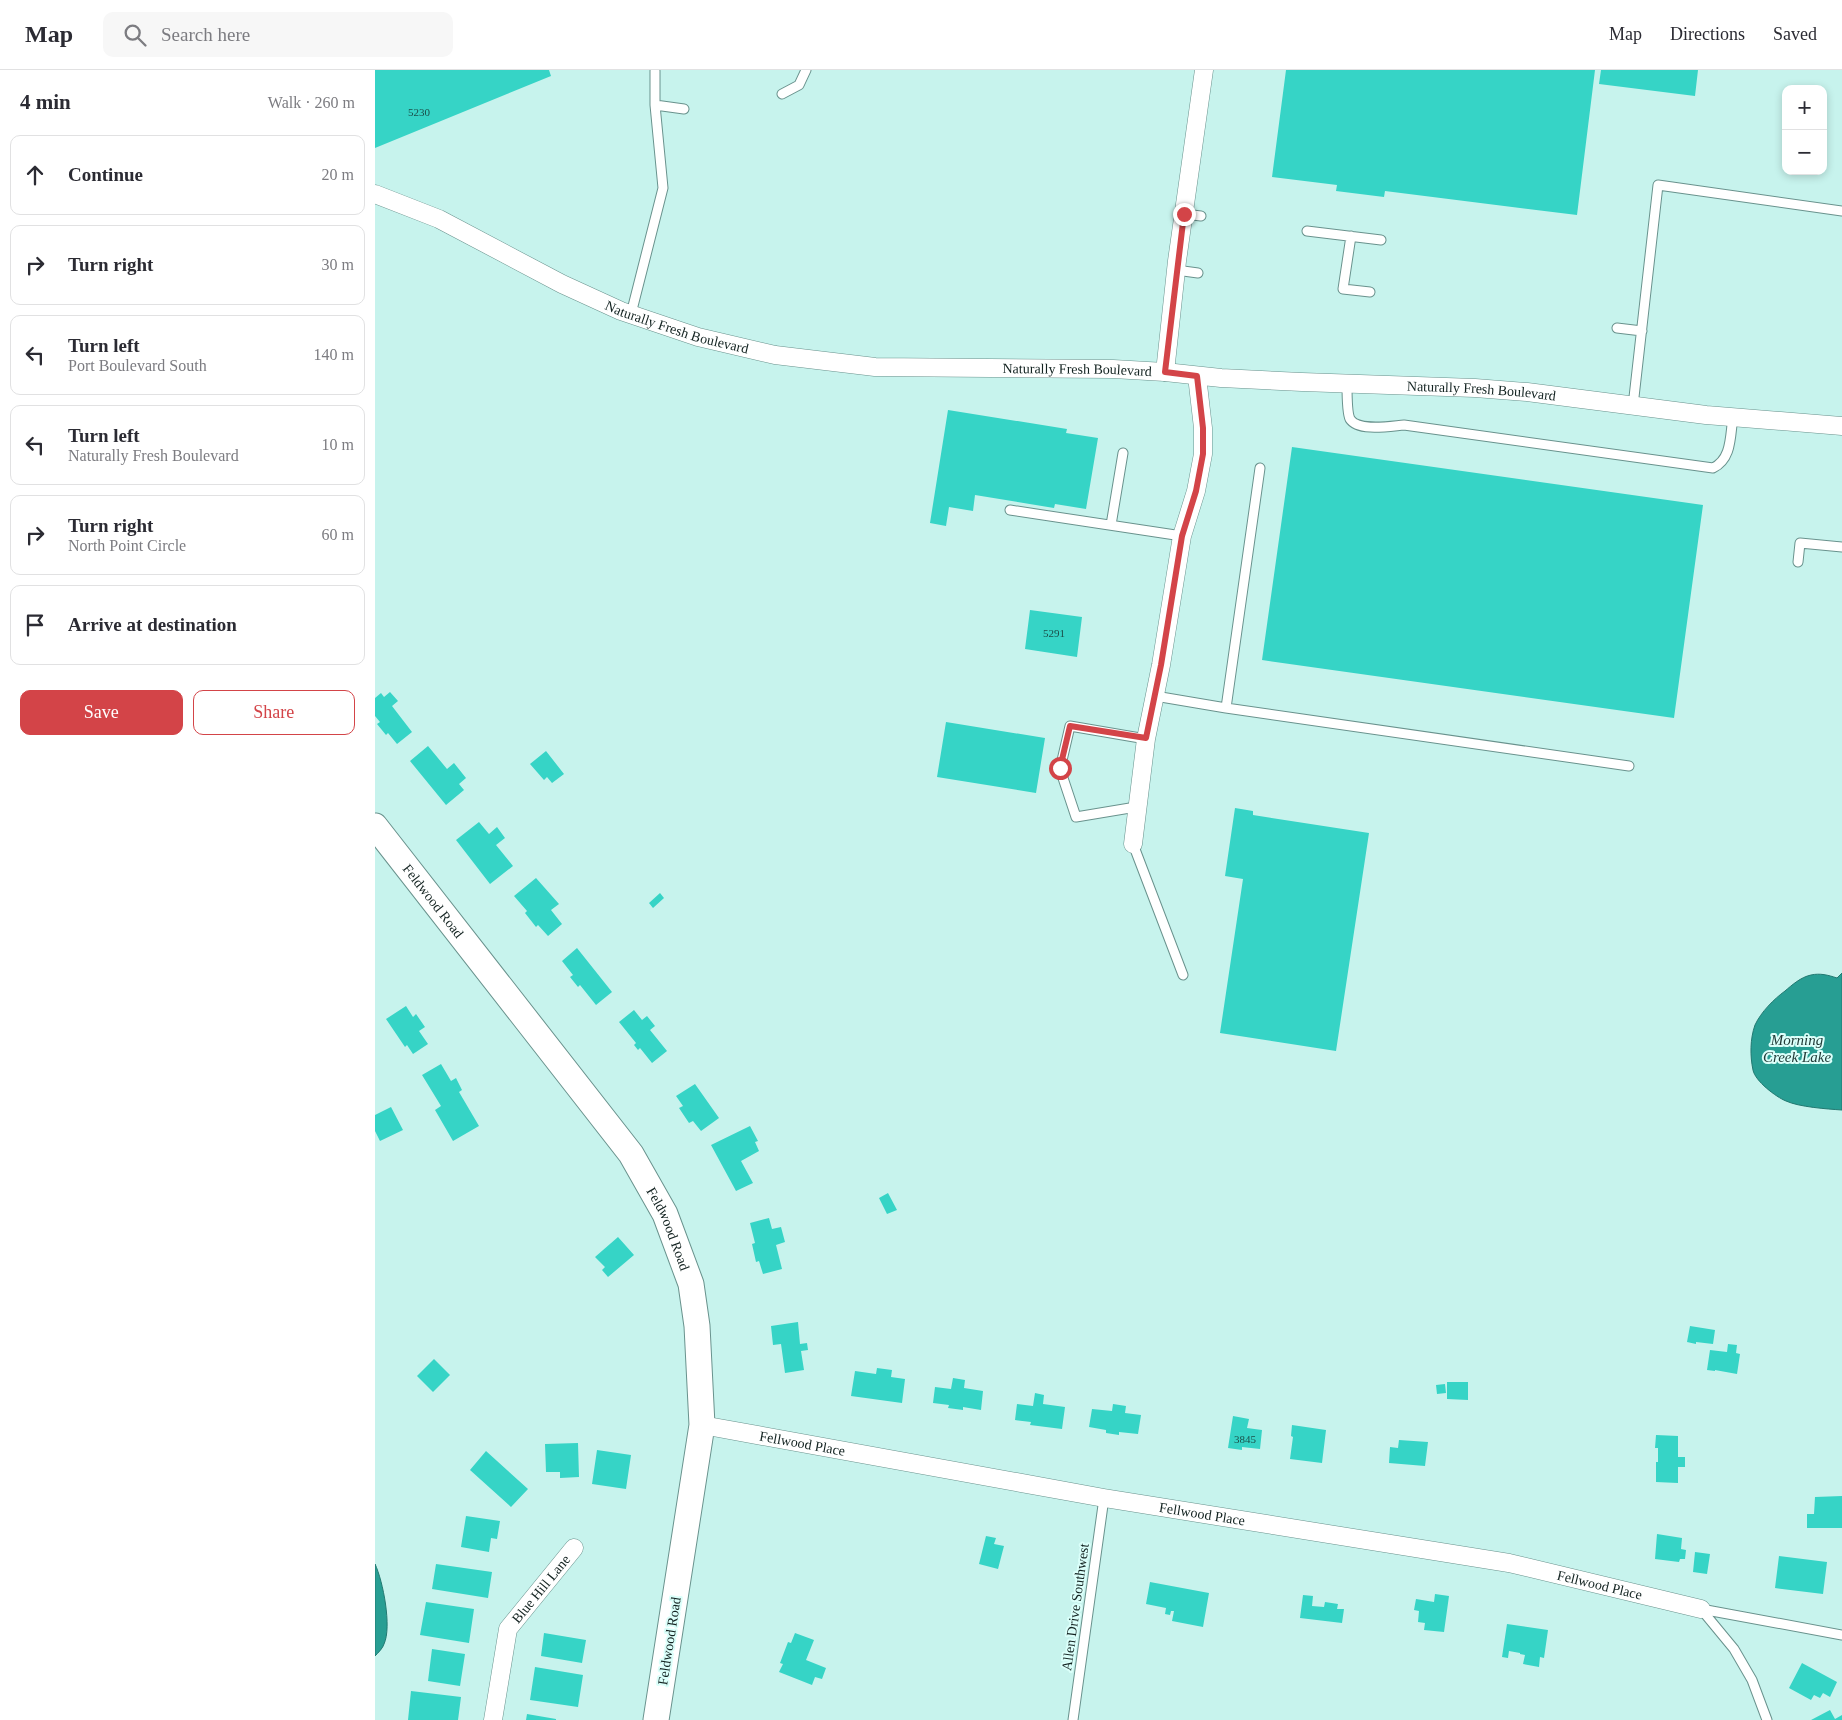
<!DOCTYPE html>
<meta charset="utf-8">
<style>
:root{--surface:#fff;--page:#f7f7f7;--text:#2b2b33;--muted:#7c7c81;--line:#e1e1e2;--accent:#d34448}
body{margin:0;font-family:"Times New Roman",serif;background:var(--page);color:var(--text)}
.controls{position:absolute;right:15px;top:15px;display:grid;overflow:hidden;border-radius:10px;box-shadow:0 2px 8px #0003}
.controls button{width:45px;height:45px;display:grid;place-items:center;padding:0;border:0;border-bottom:1px solid var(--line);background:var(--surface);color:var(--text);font:25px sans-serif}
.stop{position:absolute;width:15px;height:15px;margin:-11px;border:4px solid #d34448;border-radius:50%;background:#fff}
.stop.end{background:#d34448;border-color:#fff;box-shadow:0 1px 5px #0008}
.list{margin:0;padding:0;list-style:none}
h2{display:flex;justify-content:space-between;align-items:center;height:65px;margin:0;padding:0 20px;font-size:21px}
h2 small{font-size:16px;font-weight:400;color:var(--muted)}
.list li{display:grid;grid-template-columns:32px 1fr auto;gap:15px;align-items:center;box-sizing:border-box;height:80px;margin:0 10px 10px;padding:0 10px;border:1px solid var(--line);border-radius:10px}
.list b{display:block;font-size:19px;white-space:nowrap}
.list p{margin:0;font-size:16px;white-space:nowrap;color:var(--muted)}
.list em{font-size:16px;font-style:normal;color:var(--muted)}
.actions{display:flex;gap:10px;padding:15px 20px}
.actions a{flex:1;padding:11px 0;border:1px solid var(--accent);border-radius:10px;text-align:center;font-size:18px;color:var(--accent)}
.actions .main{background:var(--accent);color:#fff}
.icon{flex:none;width:28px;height:28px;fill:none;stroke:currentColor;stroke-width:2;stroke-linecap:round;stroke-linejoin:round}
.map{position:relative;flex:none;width:1467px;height:1650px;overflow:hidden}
header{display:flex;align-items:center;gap:30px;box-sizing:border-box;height:70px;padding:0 25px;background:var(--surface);border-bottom:1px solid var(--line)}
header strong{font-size:24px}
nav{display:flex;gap:28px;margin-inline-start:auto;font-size:18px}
.search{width:350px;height:45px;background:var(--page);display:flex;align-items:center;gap:12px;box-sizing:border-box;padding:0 18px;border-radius:10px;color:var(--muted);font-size:19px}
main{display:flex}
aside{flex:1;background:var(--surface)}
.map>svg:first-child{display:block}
</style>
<header>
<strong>Map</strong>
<div class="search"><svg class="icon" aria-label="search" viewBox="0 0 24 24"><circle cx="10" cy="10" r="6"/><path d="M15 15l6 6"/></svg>Search here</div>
<nav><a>Map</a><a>Directions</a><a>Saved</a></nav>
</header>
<main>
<aside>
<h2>4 min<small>Walk · 260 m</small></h2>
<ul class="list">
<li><svg class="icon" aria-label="ahead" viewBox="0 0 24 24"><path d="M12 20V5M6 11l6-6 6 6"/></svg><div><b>Continue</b></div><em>20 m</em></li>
<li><svg class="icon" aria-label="right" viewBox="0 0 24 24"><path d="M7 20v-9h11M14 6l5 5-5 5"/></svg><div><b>Turn right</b></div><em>30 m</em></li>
<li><svg class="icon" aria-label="left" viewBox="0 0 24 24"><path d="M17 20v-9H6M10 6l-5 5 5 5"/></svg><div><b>Turn left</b><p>Port Boulevard South</p></div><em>140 m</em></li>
<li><svg class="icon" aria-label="left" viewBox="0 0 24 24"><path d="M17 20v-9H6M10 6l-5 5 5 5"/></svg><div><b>Turn left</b><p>Naturally Fresh Boulevard</p></div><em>10 m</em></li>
<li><svg class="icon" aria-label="right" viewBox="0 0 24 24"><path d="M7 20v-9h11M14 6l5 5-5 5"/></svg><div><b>Turn right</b><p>North Point Circle</p></div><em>60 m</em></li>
<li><svg class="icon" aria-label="arrive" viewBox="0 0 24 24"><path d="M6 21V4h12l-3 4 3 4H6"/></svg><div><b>Arrive at destination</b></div></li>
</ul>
<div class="actions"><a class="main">Save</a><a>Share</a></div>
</aside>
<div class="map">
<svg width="1467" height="1650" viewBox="0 0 1467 1650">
<rect width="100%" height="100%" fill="#c7f3ed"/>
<path fill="#279e93" stroke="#217971" d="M1467,903V1040C1452,1039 1424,1037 1411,1031C1401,1027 1380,1011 1378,1000C1375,986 1375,969 1380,955C1386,942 1399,929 1410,921C1417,915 1426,907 1436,905C1445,903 1453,905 1462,908Z
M0,1494C8,1511 17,1557 9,1574C8,1578 3,1583 0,1586Z"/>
<path fill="#36d4c6" d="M0,0H174L176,6L0,78Z
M911,0H1220L1202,145L1010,121L1009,127L961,121L962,115L897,107Z
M1226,0H1323L1320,26L1224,14Z
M573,340L692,359L691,363L723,368L711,439L680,434L679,438L600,425L598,441L574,437L571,456L555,453Z
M917,377L1328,435L1299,648L887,590Z
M655,540L707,547L702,587L650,579Z
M15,622L23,631L17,636L37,662L22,674L13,663L11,665L2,654L5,652L0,646V628L6,623L9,627Z
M571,652L670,668L661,723L562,707Z
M53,676L72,699L79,693L91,708L84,714L89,720L71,735L35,691Z
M171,681L189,704L177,713L172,707L169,710L155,694Z
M860,738L878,741V745L994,763L961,981L845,963L868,809L850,806Z
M104,752L114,764L122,757L130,768L121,775L138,796L115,814L81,770Z
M161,808L184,834L176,840L187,854L173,866L163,855L161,857L150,843L152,841L139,826Z
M285,823L289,828L278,838L274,833Z
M202,878L237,922L221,935L205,915L203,917L195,907L198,905L187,891Z
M31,936L38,947L41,944L50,957L44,961L53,974L38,984L32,975L30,977L11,949Z
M259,940L267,950L272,946L280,956L275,960L292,981L277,993L265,978L263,980L259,975L261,973L244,952Z
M66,994L76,1011L81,1008L87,1020L84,1022L104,1056L78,1071L60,1040L66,1036L47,1005Z
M320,1014L344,1048L326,1061L318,1051L314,1053L304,1038L308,1036L301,1026Z
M16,1037L28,1060L5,1071L0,1061V1045Z
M375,1056L383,1071L380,1072L384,1081L366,1091L378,1113L361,1121L336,1075Z
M513,1123L522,1140L512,1144L504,1128Z
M394,1148L397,1159L406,1157L410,1172L401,1175L407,1199L388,1204L384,1191L381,1192L377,1174L380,1173L375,1153Z
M243,1167L259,1185L233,1207L227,1200L230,1197L220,1187Z
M423,1252L425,1274L432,1273L433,1280L426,1281L429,1300L410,1303L406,1274L398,1275L396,1256Z
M1315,1256L1340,1260L1338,1274L1321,1272V1274L1312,1272Z
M1353,1274L1362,1275L1361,1283L1365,1284L1362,1304L1340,1300V1301L1332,1300L1335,1280L1352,1282Z
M59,1289L75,1305L58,1322L42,1306Z
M502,1298L517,1300L516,1307L530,1309L527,1333L476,1326L480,1301L501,1304Z
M578,1308L590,1310L589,1318L608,1321L606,1340L588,1337V1340L573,1338L574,1335L558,1333L560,1317L576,1319Z
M1072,1312H1093V1330L1072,1329Z
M1070,1314L1071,1323L1062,1324L1061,1315Z
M660,1323L669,1325L668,1334L690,1337L687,1359L655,1355L656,1352L640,1350L642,1334L658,1336Z
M738,1334L751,1336L750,1343L766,1345L763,1364L744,1362V1365L731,1363V1360L714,1357L717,1339L737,1341Z
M858,1346L874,1349L872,1358L887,1360L885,1379L867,1377V1380L853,1378Z
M917,1355L951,1360L947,1393L915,1389L918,1367L916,1366Z
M1281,1365L1303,1366V1387H1310V1397H1303V1413L1281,1412V1392H1283V1378H1280Z
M1024,1370L1053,1372L1050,1396L1014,1393L1015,1377L1023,1378Z
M203,1373L204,1407L185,1408V1402H171L170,1374Z
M222,1380L256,1385L251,1419L217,1414Z
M111,1381L153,1419L136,1437L95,1400Z
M1467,1426V1458H1432V1444H1439L1440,1427Z
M91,1446L125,1451L122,1469L116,1468L114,1482L86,1477Z
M1282,1464L1307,1468L1306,1479L1311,1480L1310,1489H1305L1304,1492L1280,1489Z
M611,1466L621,1468L619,1474L629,1476L623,1499L604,1494Z
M1320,1482L1335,1484L1332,1504L1318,1502Z
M1404,1486L1452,1492L1448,1524L1400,1518Z
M61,1494L117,1502L113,1528L57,1519Z
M775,1512L834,1523L828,1557L797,1551L799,1541H796L795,1545L790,1544L791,1538L771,1534Z
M1060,1524L1074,1526L1069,1562L1049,1560L1050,1553L1043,1552L1044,1541L1039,1540L1041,1529L1059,1532Z
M928,1525L938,1526L937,1536L949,1537L950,1532L963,1534L962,1539H969L967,1553L925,1548Z
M51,1532L99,1539L94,1573L45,1565Z
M1132,1554L1173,1560L1169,1588L1165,1587L1164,1597L1148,1594L1150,1585L1145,1584V1583L1134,1581L1133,1588L1127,1587Z
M169,1563L211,1570L207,1593L166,1586Z
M420,1563L439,1570L431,1590L451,1598L447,1609L440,1607L437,1615L404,1602L408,1594L405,1593L413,1572L416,1573Z
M57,1579L90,1584L85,1616L53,1611Z
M1427,1593L1462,1612L1455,1627L1448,1623L1445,1628L1439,1625L1436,1630L1414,1618Z
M160,1597L208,1605L203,1637L155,1630Z
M36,1621L86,1627L83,1650H33Z
M1455,1640L1460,1649L1467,1645V1650H1436Z
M152,1644L181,1649V1650H151Z"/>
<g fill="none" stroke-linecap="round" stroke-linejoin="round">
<g stroke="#69928d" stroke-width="11">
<path id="lane" d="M407,24L424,15L431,0
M280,35L309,39
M809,144L826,146
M932,161L1006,170
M976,166L968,219L995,222
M801,200L823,203
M256,244L288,118L280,35V1
M1242,258L1267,261
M972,314C972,322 972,343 975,349C983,362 1016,356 1029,355L1338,398C1357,389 1355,366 1358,347
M1258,336L1283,115L1467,141
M635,440L807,466
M736,455L748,383
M1423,492L1425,473L1467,477
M780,626L851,638L885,398
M851,638L1254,696
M761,737L701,747L685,699L695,656L771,669
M758,774L808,905
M1326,1539L1467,1565
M1326,1539L1359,1579L1377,1610L1392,1650
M698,1650L729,1428"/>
</g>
<g stroke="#69928d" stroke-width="19">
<g id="street">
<path id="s1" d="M0,124L64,149L187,214L246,241L323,267L400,285L500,297L738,299L790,302L846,308L927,312L1100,318L1152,322L1331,345L1467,356"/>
<path d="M790,302L802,191L829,0"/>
<path d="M758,774L771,669L786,595L807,466L821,421L828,384V358L822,306"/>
<path id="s2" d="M327,1355L729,1428L1134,1493L1326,1539"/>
<path id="s3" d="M118,1650L133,1559L199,1478"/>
</g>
</g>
<g stroke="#69928d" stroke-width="27">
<g id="secondary">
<path id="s4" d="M0,756L256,1084L290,1144L316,1214L322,1256L327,1355L281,1650"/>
</g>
</g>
<use href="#lane" stroke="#fff" stroke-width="9"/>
<use href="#street" stroke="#fff" stroke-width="18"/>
<use href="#secondary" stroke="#fff" stroke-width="25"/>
</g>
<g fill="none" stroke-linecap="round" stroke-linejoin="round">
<path stroke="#d34448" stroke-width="6" d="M685,698L695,656L771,668L786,595L807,466L821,421L828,384V358L822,306L790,302L809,144"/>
</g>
<g text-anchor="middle" stroke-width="4" stroke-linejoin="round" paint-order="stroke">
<g font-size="11" fill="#1c4f4a">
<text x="44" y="46">5230</text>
<text x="679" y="567">5291</text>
<text x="870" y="1373">3845</text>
</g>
<g font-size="14" fill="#132321" stroke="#dbfffa">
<text dy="5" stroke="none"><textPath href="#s1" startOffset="331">Naturally Fresh Boulevard</textPath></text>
<text dy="5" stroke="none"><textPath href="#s1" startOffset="736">Naturally Fresh Boulevard</textPath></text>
<text dy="5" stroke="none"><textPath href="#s1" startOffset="1141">Naturally Fresh Boulevard</textPath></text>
<text dy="5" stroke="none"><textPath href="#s4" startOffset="95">Feldwood Road</textPath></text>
<text dy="5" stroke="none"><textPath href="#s4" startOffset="500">Feldwood Road</textPath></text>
<text dy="5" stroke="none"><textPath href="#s2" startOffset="102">Fellwood Place</textPath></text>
<text dy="5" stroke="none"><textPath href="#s2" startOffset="508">Fellwood Place</textPath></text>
<text dy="5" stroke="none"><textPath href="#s2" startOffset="912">Fellwood Place</textPath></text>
<text dy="5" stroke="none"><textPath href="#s3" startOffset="144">Blue Hill Lane</textPath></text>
<text transform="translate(700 1537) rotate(-82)" y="5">Allen Drive Southwest</text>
<text transform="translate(294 1571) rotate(-81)" y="5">Feldwood Road</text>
</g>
<g font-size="15" font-style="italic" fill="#223b38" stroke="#dbfffa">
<text x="1422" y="975">Morning<tspan x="1422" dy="17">Creek Lake</tspan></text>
</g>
</g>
</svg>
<div class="controls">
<button>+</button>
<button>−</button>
</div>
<div class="stop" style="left:685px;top:698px"></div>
<div class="stop end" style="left:809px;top:144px"></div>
</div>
</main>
